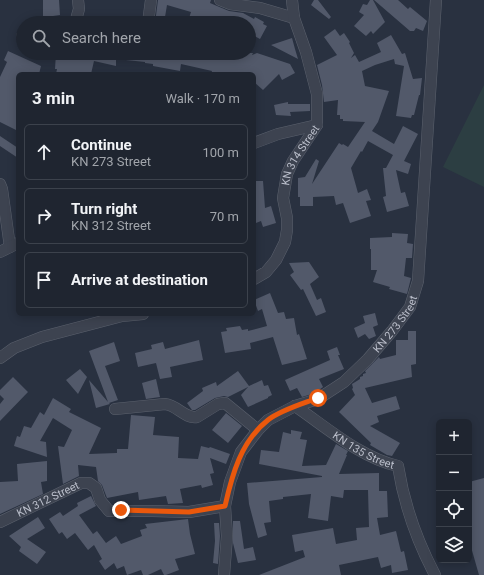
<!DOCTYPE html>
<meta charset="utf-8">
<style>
:root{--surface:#1f2530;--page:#272d38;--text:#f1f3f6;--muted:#a1a5ab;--line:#3c424c}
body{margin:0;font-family:Roboto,sans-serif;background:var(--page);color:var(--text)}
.controls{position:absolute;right:12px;bottom:12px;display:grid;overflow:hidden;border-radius:6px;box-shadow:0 2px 10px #0003}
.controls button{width:36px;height:36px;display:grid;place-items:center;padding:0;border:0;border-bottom:1px solid var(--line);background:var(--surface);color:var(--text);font:20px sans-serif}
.stop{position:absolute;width:12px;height:12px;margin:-9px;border:3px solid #ea580c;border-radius:50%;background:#fff}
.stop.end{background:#ea580c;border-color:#fff;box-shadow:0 1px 4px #0008}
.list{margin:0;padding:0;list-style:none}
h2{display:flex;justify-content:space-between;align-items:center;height:52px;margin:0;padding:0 16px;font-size:17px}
h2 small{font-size:13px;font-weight:400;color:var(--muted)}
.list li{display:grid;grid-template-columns:26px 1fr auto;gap:12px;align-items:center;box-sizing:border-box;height:56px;margin:0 8px 8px;padding:0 8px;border:1px solid var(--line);border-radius:6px}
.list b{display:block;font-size:15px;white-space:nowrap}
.list p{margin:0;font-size:13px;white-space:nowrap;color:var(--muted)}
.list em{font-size:13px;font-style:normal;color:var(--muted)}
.icon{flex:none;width:22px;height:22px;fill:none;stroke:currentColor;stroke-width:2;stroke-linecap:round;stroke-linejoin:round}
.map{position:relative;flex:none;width:484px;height:575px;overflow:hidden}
.search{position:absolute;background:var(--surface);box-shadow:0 2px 10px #0003;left:16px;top:16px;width:240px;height:44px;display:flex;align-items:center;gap:10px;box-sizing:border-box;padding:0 14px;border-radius:22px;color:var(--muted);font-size:15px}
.panel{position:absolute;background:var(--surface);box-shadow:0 2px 10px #0003;left:16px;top:72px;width:240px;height:244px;border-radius:6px}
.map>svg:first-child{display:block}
</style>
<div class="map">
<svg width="484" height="575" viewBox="0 0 484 575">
<rect width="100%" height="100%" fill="#293140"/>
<path fill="#2c3e42" d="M484,85V187L443,167Z"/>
<path fill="#52596a" d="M43,0H59L60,15L53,16L51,23H43Z
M158,0H211L210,3L217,6L229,11L243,13L254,19L255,17L264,22L263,24L267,26L260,39L249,33V23H194L188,21L191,12L167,5L164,23H155Z
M314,0H318L331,17L329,19L311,5Z
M370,0H373L385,22L373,34L371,31L366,36L354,26L364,15L359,12L363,4L367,5Z
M374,0H398L408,9L410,7L427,21L423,31L416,28L414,31H410Z
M335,29L340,36L344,33L350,42L349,43L354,53L351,58L355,55L359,62L381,52L377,43L391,35L402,54L405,53L413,79L422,78L420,95H419L414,115H412L411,118L396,116L404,66L395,64L394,59L375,65L362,71L365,86L389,91L378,122L372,131L394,144L403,126L418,134L404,161L411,164L408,174L396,170L401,193L405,192L409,206L387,212L383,197L386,196L383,168H386L393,155L368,141L362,152L361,151L351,168L358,193L367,189L371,200L366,201L371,216L350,223L343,203L336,205L334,196L313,197V206H300V197H298V178L305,177L316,159L319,161L312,184L339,143L342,145L343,144L348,147L365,122L343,121V119H340V115H337L338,100L324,102L322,85L317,65L337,55L324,37Z
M292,38L295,49L298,59L271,45Z
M8,51L41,66L39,74H18V131L0,122V77L7,62L4,60Z
M56,53H253L252,55L257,53L290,64L295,73L282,80L279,74L263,90L254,82V74H211L212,71L181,64L180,71L153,66V64L145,63V62L116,59V66L94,61L91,74H56L57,69H55Z
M288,102V104H310V111L290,112L291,116L276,115L274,105Z
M0,136L18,148V158L0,146Z
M254,181H263L265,208L271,206L276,223L263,227L261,221L256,223L254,218Z
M392,233L408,234L407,243L413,244L412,258H406L404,276L411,278L407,294L389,289L390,287L373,282L377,270H371V249H370V238L392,237Z
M309,262L319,277L310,284L317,300L321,298L326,312L316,316L303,289L301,290L290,275L294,272L289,263Z
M270,293L278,313L284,312L286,319L294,318L297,335L299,334L307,359L282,365L273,337L250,343L251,349L225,353L221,332L227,331L226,328L240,326L242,330L248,329V331L267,326L262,309L258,311L254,300Z
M375,313L378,325L373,327L376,336L369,339L365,334L358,338L354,328L365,323L363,316Z
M408,331H416V364L411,365L412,377L365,388L372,403L396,396L400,409L377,416L379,422L370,426L400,443L392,456L387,455L370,445L371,443L339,412L355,395L352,389L353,388L352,384L360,379V377L363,376V374L366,373L365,371L379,357L380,359L396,355V340H408Z
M199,340L203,360L170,367L172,377L160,379L156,363L138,367L135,353L152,349L151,345L163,342L165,349Z
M114,342L120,361L105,366L118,400L109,403L110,404L96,408L89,380L108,402L89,351Z
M337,347L340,355H338L344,369L319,379L323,387L315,393L302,397L297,388L290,391L285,380L330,360L327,351Z
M80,369L87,377L78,394L66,380Z
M238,371L249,386L262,380L264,386L268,385L272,395L268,397V398L248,407L241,395L248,387L228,397L224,396L215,398L195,410H192L187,403L203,391L202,388L216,382L217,386Z
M13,377L28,392L0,421V404L4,399L0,395V390Z
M156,379L160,397L146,399L142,383Z
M53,398L71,409L69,412L101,428L89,454L117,453V449H128L131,415L155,417L153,435L179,437L178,458L198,459L201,446L209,448L210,447L230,454L226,464L210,458L214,473L210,474L213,485L202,488L201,485L180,489L183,503L168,504L166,496L139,500L138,492L107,498L102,485L98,481L96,467L78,465L79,476L63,484L58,446L64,447L72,430L53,418L40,441L46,442L47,457L14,446L17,436L20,437L24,426L31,428L40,412L44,415Z
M226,413L242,426L228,443L212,430Z
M291,430L302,432L300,439L307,440L302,466L326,465L336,444L348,451L346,455H347L339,474L379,473V491H387L388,517L377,518L380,535L396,531L401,552L404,551L408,570L392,573L391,565L381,568L378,557L339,565L341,575H259L305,557L303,550L295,552L292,535L333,528L336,544L357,540L356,528L369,527L368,490H344L343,498L331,496L328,521L308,518L311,494L283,497V499L269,501L271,522L264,523L267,535L258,538L249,504L247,483L322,477V476L259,464L261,450L279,452L283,432L291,434Z
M47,461V481L41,482L43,494L0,514V482L18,481L17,464Z
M484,478V575H479L469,540V482Z
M91,496L96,506L79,515L93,534L97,531L106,543L116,536L121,544L142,536L140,530L147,528L145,524L188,519L190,534L195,554L175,559L179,570L166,575H164L161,569L148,575H143L141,570L127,575L124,566L117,569L114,563L105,570L99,561L102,559L94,545L88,550L75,533L67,539L62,532L59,534L49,519L60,512L63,516L78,506L77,503Z
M38,517L45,528L27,539L46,552L37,564L19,551L21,547L9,536Z
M233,521H240L244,549L253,547L256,560L238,563L233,543Z
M214,523H219L220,536L218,564L213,563L215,541Z"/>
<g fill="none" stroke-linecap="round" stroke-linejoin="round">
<g stroke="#5b616d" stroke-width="12">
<g id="street">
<path d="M220,0L230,4L260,8L294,18"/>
<path d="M75,23L79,9L78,0"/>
<path d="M148,23L151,0"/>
<path d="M22,36H23"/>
<path d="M254,143L278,134L317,125"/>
<path d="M0,184L2,189L10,247"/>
<path d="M0,252L18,243"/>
<path id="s1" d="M254,279L266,272L276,260L285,242L287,230V218L283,198L287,174L293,161L317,125V94L306,52L294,18L292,0"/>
<path d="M0,358L14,348L42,337L122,316L143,314"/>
<path id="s2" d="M295,406C326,427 361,458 398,466C404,504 417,541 435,575"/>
<path d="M115,409L165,404C177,405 185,419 197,417L218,404L225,403L258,430"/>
<path id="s3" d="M0,522L81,483H89L96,488L100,500L109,511H152L189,512L225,506"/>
<path id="s4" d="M224,575L227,536L225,506L230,482L241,452L258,430L268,420L295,406L318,399L344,382L368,359L392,331L410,307L418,281L436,0"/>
</g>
</g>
<use href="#street" stroke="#3d4350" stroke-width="11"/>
</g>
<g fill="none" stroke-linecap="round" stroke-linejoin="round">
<path stroke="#ea580c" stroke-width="5" d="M121,510L189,512L225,506C232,475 241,441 268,420C281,410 302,404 318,398"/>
</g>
<g text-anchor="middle" stroke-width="3.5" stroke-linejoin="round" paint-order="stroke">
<g font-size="11" fill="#babeca" stroke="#222835">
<text dy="4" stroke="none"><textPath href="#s1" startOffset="141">KN 314 Street</textPath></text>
<text dy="4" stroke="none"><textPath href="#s4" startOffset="331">KN 273 Street</textPath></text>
<text dy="4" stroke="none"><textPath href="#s2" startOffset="82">KN 135 Street</textPath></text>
<text dy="4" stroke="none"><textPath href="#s3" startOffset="53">KN 312 Street</textPath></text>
</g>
</g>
</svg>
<div class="controls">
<button>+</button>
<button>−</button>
<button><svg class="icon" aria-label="locate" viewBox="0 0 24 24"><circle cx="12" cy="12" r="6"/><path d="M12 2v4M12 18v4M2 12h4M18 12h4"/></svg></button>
<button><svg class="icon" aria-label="layers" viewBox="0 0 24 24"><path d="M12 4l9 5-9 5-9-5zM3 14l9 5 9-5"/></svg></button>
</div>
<div class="stop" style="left:318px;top:398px"></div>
<div class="stop end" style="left:121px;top:510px"></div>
<div class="search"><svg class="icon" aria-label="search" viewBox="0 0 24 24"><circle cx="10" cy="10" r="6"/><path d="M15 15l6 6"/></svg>Search here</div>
<section class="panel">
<h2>3 min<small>Walk · 170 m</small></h2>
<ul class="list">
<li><svg class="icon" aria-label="ahead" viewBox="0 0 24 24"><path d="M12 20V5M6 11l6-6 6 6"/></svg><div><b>Continue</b><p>KN 273 Street</p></div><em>100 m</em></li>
<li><svg class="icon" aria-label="right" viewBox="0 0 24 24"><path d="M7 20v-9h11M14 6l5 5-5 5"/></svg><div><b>Turn right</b><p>KN 312 Street</p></div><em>70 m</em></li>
<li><svg class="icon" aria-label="arrive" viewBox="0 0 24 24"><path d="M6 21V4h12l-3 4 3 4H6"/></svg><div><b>Arrive at destination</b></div></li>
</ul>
</section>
</div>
